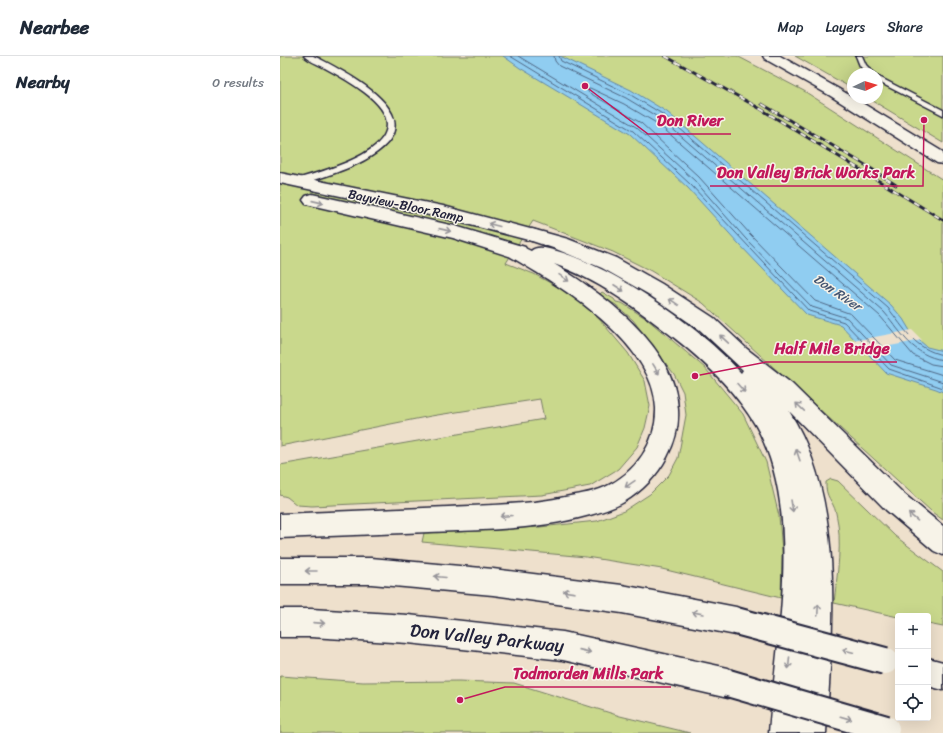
<!DOCTYPE html>
<meta charset="utf-8">
<style>
:root{--surface:#fff;--page:#f2f2f3;--text:#1f2937;--muted:#747a83;--line:#e0e1e3}
body{margin:0;font-family:Sriracha,sans-serif;background:var(--page);color:var(--text)}
.controls{position:absolute;right:12px;bottom:12px;display:grid;overflow:hidden;border-radius:4px;box-shadow:0 4px 16px #0002}
.controls button{width:36px;height:36px;display:grid;place-items:center;padding:0;border:0;border-bottom:1px solid var(--line);background:var(--surface);color:var(--text);font:20px sans-serif}
.compass{position:absolute;left:567px;top:12px;width:36px;height:36px;border-radius:50%;background:var(--surface);box-shadow:0 4px 16px #0002;rotate:86deg}
.list{margin:0;padding:0;list-style:none}
h2{display:flex;justify-content:space-between;align-items:center;height:52px;margin:0;padding:0 16px;font-size:17px}
h2 small{font-size:13px;font-weight:400;color:var(--muted)}
.icon{flex:none;width:22px;height:22px;fill:none;stroke:currentColor;stroke-width:2;stroke-linecap:round;stroke-linejoin:round}
.map{position:relative;flex:none;width:663px;height:677px;overflow:hidden}
header{display:flex;align-items:center;gap:24px;box-sizing:border-box;height:56px;padding:0 20px;background:var(--surface);border-bottom:1px solid var(--line)}
header strong{font-size:19px}
nav{display:flex;gap:22px;margin-inline-start:auto;font-size:14px}
main{display:flex}
aside{flex:1;background:var(--surface)}
.map>svg:first-child{display:block}
</style>
<header>
<strong>Nearbee</strong>
<nav><a>Map</a><a>Layers</a><a>Share</a></nav>
</header>
<main>
<aside>
<h2>Nearby<small>0 results</small></h2>
<ul class="list">
</ul>
</aside>
<div class="map">
<svg width="663" height="677" viewBox="0 0 663 677">
<rect width="100%" height="100%" fill="#eee0cc"/>
<filter id="ink" filterUnits="userSpaceOnUse"><feTurbulence type="fractalNoise" baseFrequency=".025" numOctaves="2"/><feDisplacementMap in="SourceGraphic" scale="8" xChannelSelector="R" yChannelSelector="G"/><feConvolveMatrix kernelMatrix="1 2 1 2 8 2 1 2 1" color-interpolation-filters="sRGB"/></filter>
<g filter="url(#ink)">
<path fill="#c9d88c" stroke="#767d64" d="M0,0H457L524,35L663,124V464L652,456L423,247L371,215L333,196L253,165L226,207L254,218L292,239L320,264L348,297L365,325L370,350L365,372L357,391L338,413L310,430L262,439L32,450L17,449L7,441L0,439V409L264,363L260,343L151,360L0,390Z
M515,0H663V87L588,42H597V18H573V33Z
M322,236L334,243L336,246L342,247L367,263L425,312L463,358L486,406L499,460L502,495L501,542L382,513L306,501L142,486L144,477L260,471L317,465L344,455L370,438L389,419L398,402L406,359L403,336L394,318L353,264L336,249L319,239Z
M551,423L558,425L615,480L663,516V571L648,568V560H618V561L554,547C557,519 563,486 556,457C553,444 545,442 546,426Z
M0,620L83,626L178,625L234,627L340,660L410,677H0Z"/>
<path fill="#90cdf1" stroke="#6489a8" d="M223,0H280L351,34L387,56L611,249L623,263L632,278L647,291L663,295V336L656,333L606,317L561,269L527,259L459,188L408,132L350,78L240,12Z"/>
<path fill="#eee0cc" d="M632,274L642,284L583,295L573,285Z"/>
<g fill="none" stroke-linecap="round" stroke-linejoin="round">
<path stroke="#4e6684" stroke-width="1" d="M230,0L353,75L411,129L529,255L564,266L609,313L663,332
M238,0L356,71L415,125L465,182L532,251L567,262L611,309L663,326
M274,0L275,5L279,10L346,42L381,63L604,256C623,278 632,299 663,304
M279,0L281,5L349,38L384,59L608,252C625,273 634,293 663,299
M663,310L651,308L633,299L600,260L378,68L344,48L310,32L308,33V36L361,67L419,121L470,178L535,245L571,258L615,304L663,319"/>
<g stroke="#22223b" stroke-width="3">
<path id="lane" d="M24,0H33L40,3C63,15 101,35 112,58C131,99 41,122 16,129L13,128L12,126L13,124C51,113 152,87 84,36C72,27 58,19 45,12C38,8 29,5 24,0Z
M576,0H582L586,9L595,18H587L580,10Z
M597,20L663,54V59L597,25Z"/>
</g>
<g stroke="#22223b" stroke-width="3">
<path id="secondary" d="M483,0H500L559,33L663,96V108L657,107L549,39L485,3Z"/>
</g>
<g stroke="#22223b" stroke-width="3">
<path id="primary" d="M0,117L163,150L258,175L261,179L258,183L252,185L163,162L0,127Z
M32,138L175,170L245,191L247,196L245,201L238,203L173,182L26,148L23,144L26,140Z"/>
</g>
<g stroke="#22223b" stroke-width="3">
<path id="highway" d="M252,173L288,183L336,202L382,228L434,262L467,293L512,328L624,438L663,470V499L654,495L606,454L509,355C567,446 552,574 546,677H489C496,583 524,456 476,370C455,334 424,305 392,280C356,252 317,223 274,208C322,237 397,291 398,354C399,371 395,386 387,401C377,420 362,435 344,446C334,452 321,456 310,459C258,474 203,474 149,476C99,478 50,480 0,482V458C56,456 112,453 168,451C209,449 250,449 290,440C302,438 314,436 325,431C356,417 377,386 376,352C374,287 281,230 231,201L229,196L231,191L238,189L251,195C257,189 269,193 277,195C337,213 419,270 461,317L463,314L420,274L368,238L322,212L276,193L246,183L243,179L246,175Z
M0,502H91L213,513L342,529L456,551L466,555L470,565L466,575L456,579L342,557L213,539L91,528H0Z
M0,553H31L128,559L283,576L448,612L458,617L463,627L458,637L448,642L283,604L128,587L31,581H0Z
M648,602L663,606V634L648,630Z"/>
</g>
<use href="#lane" fill="#f7f3e8" fill-rule="evenodd"/>
<use href="#secondary" fill="#f7f3e8" fill-rule="evenodd"/>
<use href="#primary" fill="#f7f3e8" fill-rule="evenodd"/>
<use href="#highway" fill="#f7f3e8" fill-rule="evenodd"/>
<g stroke="#22223b" stroke-width="3">
<path id="rail" d="M385,0L479,52L663,164
M482,48L587,110L616,129"/>
</g>
<use href="#rail" stroke="#f7f3e8" stroke-width="2" stroke-dasharray="6" stroke-linecap="butt"/>
<g stroke="#22223b" stroke-width="30" stroke-linecap="butt">
<path id="highway-bridge" d="M456,565L605,605
M448,627L606,673"/>
</g>
<use href="#highway-bridge" stroke="#f7f3e8" stroke-width="26"/>
</g>
<defs><path id="oneway-shaft" d="M-6 0H5M1.5-3L5.5 0L1.5 3" fill="none" stroke-width="1.6" stroke-linecap="round" stroke-linejoin="round"/></defs>
<g stroke="#97959a">
<use href="#oneway-shaft" transform="translate(38 146) rotate(13)"/>
<use href="#oneway-shaft" transform="translate(214 169) rotate(-165)"/>
<use href="#oneway-shaft" transform="translate(165 174) rotate(13)"/>
<use href="#oneway-shaft" transform="translate(284 222) rotate(34)"/>
<use href="#oneway-shaft" transform="translate(339 232) rotate(33)"/>
<use href="#oneway-shaft" transform="translate(394 246) rotate(-146)"/>
<use href="#oneway-shaft" transform="translate(444 283) rotate(-137)"/>
<use href="#oneway-shaft" transform="translate(376 313) rotate(58)"/>
<use href="#oneway-shaft" transform="translate(461 332) rotate(48)"/>
<use href="#oneway-shaft" transform="translate(520 351) rotate(-136)"/>
<use href="#oneway-shaft" transform="translate(518 399) rotate(-109)"/>
<use href="#oneway-shaft" transform="translate(350 428) rotate(146)"/>
<use href="#oneway-shaft" transform="translate(512 450) rotate(81)"/>
<use href="#oneway-shaft" transform="translate(226 460) rotate(175)"/>
<use href="#oneway-shaft" transform="translate(633 461) rotate(-140)"/>
<use href="#oneway-shaft" transform="translate(31 515) rotate(180)"/>
<use href="#oneway-shaft" transform="translate(160 521) rotate(-175)"/>
<use href="#oneway-shaft" transform="translate(289 536) rotate(-172)"/>
<use href="#oneway-shaft" transform="translate(538 554) rotate(-87)"/>
<use href="#oneway-shaft" transform="translate(418 557) rotate(-169)"/>
<use href="#oneway-shaft" transform="translate(39 567) rotate(4)"/>
<use href="#oneway-shaft" transform="translate(305 595) rotate(13)"/>
<use href="#oneway-shaft" transform="translate(568 595) rotate(-165)"/>
<use href="#oneway-shaft" transform="translate(509 607) rotate(95)"/>
<use href="#oneway-shaft" transform="translate(566 662) rotate(16)"/>
</g>
</g>
<g text-anchor="middle" stroke-width="3" stroke-linejoin="round" paint-order="stroke">
<g font-size="13" fill="#22223b" stroke="#f7f3e8">
<text transform="translate(126 149) rotate(12)" y="5">Bayview-Bloor Ramp</text>
</g>
<g font-size="13" font-style="italic" fill="#435572" stroke="#f7f3e8">
<text transform="translate(558 236) rotate(34)" y="5">Don River</text>
</g>
<g font-size="18" fill="#22223b" stroke="#f7f3e8">
<text transform="translate(207 582) rotate(6)" y="6">Don Valley Parkway</text>
</g>
</g>
<path fill="none" stroke="#c2185b" stroke-width="1.5" d="M305 30L368 78H451M644 64L643 130H430M415 320L486 306H617M180 644L225 631H391"/>
<g fill="#c2185b" stroke="#f7f3e8" stroke-width="1.5">
<circle cx="305" cy="30" r="4"/>
<circle cx="644" cy="64" r="4"/>
<circle cx="415" cy="320" r="4"/>
<circle cx="180" cy="644" r="4"/>
</g>
<g font-size="16" text-anchor="middle" font-weight="bold" fill="#c2185b" stroke="#f7f3e8" stroke-width="3" stroke-linejoin="round" paint-order="stroke">
<text x="410" y="70">Don River</text>
<text x="536" y="122">Don Valley Brick Works Park</text>
<text x="552" y="298">Half Mile Bridge</text>
<text x="308" y="623">Todmorden Mills Park</text>
</g>
</svg>
<div class="controls">
<button>+</button>
<button>−</button>
<button><svg class="icon" aria-label="locate" viewBox="0 0 24 24"><circle cx="12" cy="12" r="6"/><path d="M12 2v4M12 18v4M2 12h4M18 12h4"/></svg></button>
</div>
<svg class="compass" viewBox="-18 -18 36 36"><path d="M0-13l5 13h-10z" fill="#e53935"/><path d="M0 13l5-13h-10z" fill="#747a83"/></svg>
</div>
</main>
